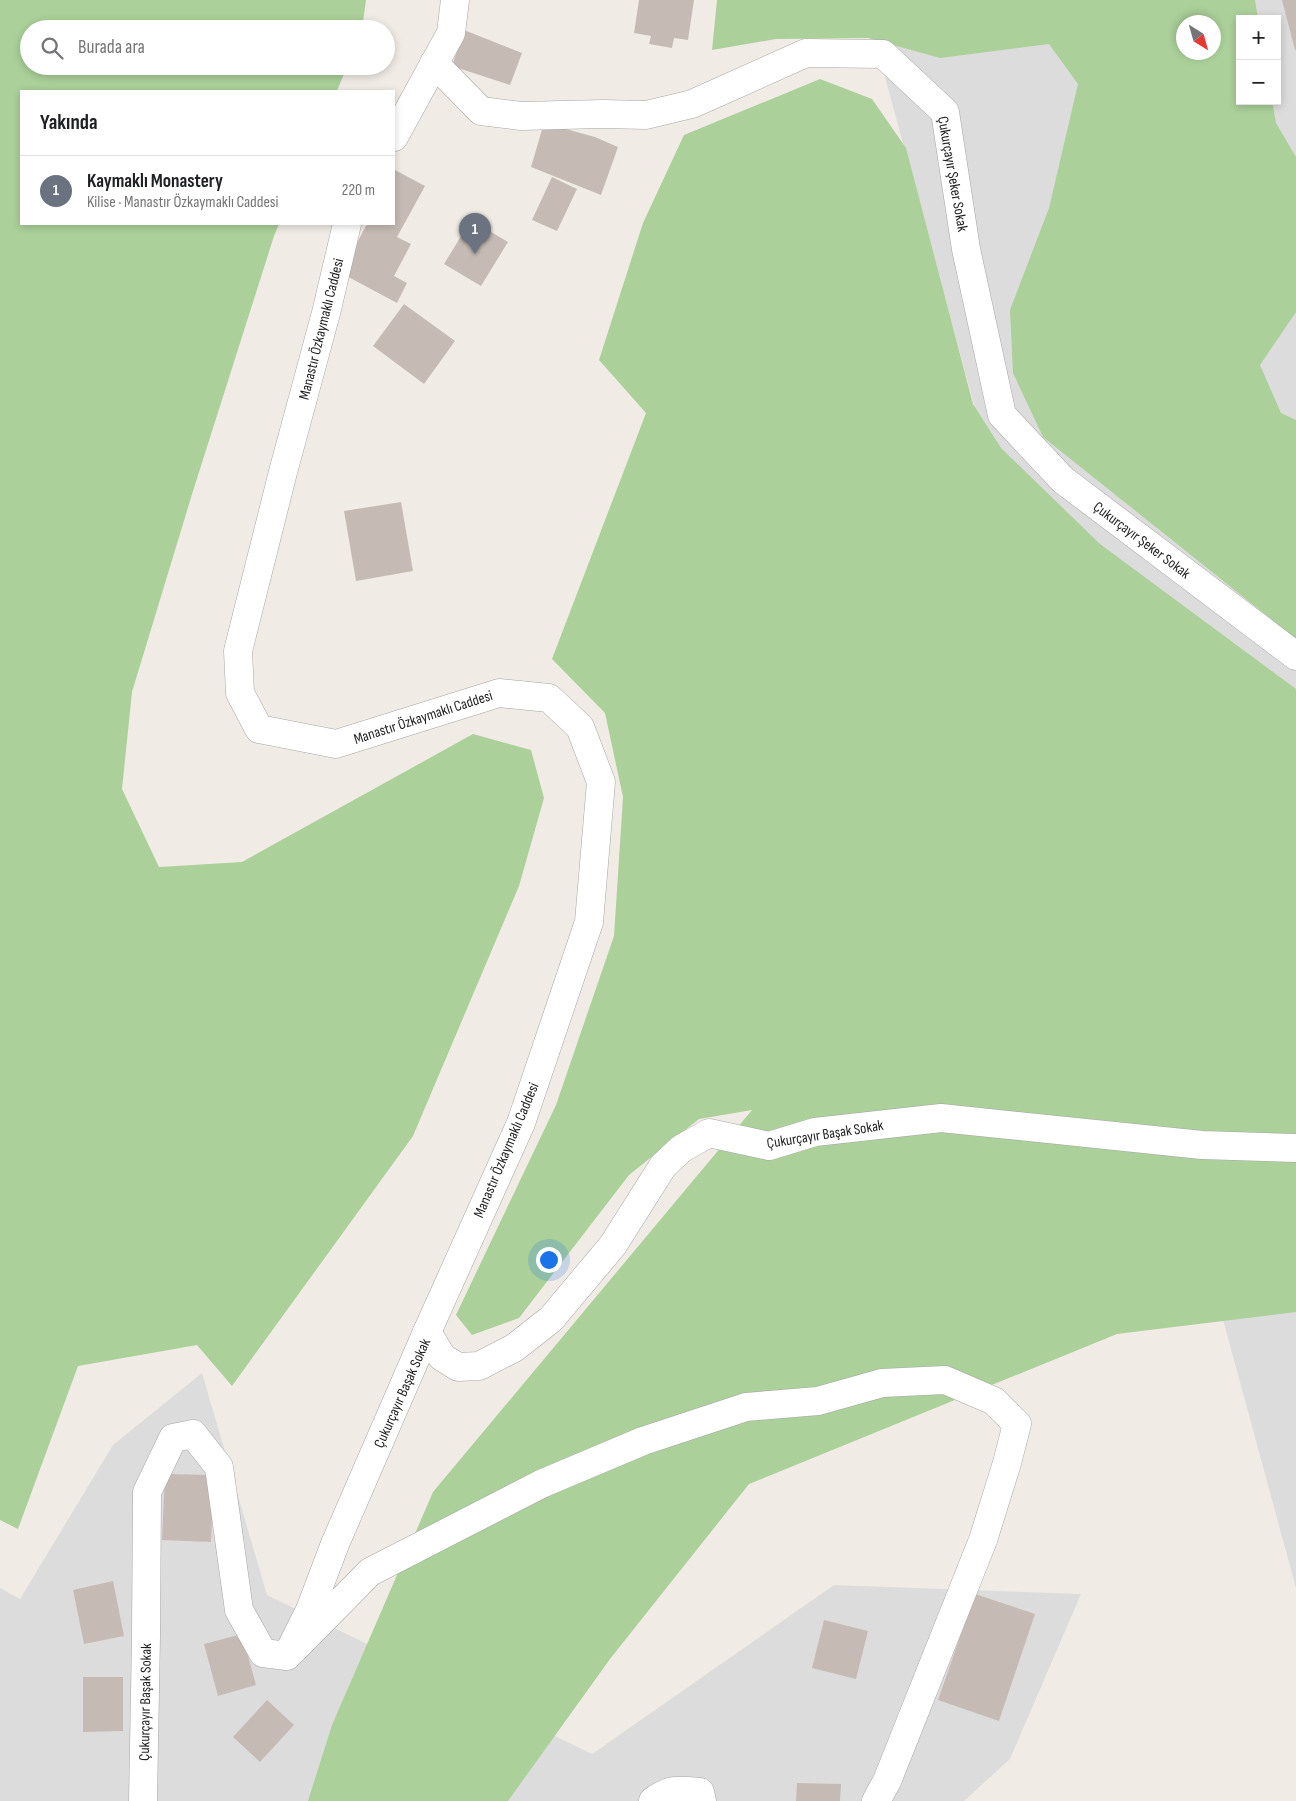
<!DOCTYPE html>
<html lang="tr">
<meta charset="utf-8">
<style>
:root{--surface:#fff;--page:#f2f2f2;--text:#202124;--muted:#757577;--line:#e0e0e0;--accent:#d93025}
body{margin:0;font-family:"Sofia Sans Condensed",sans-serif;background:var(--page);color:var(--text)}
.controls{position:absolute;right:15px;top:15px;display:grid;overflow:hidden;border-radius:0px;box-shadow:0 2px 8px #0003}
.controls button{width:45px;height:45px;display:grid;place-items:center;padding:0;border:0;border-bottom:1px solid var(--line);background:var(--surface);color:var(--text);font:25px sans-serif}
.compass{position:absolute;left:1176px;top:15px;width:45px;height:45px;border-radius:50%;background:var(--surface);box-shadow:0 2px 8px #0003;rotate:143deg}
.you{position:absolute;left:548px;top:1259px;width:18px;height:18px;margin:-12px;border:4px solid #fff;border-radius:50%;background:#1a73e8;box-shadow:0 0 0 8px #1a73e833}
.badge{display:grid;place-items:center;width:32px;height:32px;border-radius:50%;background:var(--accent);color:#fff;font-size:16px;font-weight:700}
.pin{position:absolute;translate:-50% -41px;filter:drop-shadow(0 1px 2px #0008)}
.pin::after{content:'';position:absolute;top:26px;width:18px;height:15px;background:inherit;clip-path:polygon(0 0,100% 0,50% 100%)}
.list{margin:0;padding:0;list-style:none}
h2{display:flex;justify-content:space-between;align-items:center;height:65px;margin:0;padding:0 20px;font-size:21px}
h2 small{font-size:16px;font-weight:400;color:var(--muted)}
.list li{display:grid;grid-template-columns:32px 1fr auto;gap:15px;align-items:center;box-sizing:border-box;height:70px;padding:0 20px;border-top:1px solid var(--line)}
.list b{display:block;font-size:19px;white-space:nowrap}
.list p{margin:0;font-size:16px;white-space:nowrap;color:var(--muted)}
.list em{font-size:16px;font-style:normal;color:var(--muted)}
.icon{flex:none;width:28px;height:28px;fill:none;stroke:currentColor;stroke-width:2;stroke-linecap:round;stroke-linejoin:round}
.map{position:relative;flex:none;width:1296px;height:1801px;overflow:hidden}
.search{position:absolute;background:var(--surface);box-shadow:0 2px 8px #0003;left:20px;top:20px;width:375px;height:55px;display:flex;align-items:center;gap:12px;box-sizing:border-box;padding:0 18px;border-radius:28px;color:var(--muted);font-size:19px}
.panel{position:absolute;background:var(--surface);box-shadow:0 2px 8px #0003;left:20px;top:90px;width:375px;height:135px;border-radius:0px}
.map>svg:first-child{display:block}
</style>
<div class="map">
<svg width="1296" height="1801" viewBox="0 0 1296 1801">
<rect width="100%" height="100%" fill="#f0ece5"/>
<path fill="#dddcdc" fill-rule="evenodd" d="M864,0H1296V1588ZM1240,19H1277V101H1240ZM1184,22H1214V52H1184Z
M202,1373L267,1595L592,1754L834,1585L1081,1594L1010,1759L964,1801H0V1588L20,1599L113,1445Z"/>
<path fill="#abd099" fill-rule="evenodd" d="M0,0H366L362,29H29V66H347L337,91H21V224H279L274,236L193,491L132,692L122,789L159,867L242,862L473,734L531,750L544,798L519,886L413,1136L232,1386L197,1345L78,1366L18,1529L0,1520Z
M717,0H1255L1258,19H1240V101H1272L1276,123L1296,157V312L1260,365L1281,413L1296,420V639L1043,437L1013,373L1010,310L1049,208L1078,84L1049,44L940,58L868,38L776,39L712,50ZM1184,22H1214V52H1184Z
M820,79L872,99L906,148L973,404L1001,448L1100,544L1296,689V1312L1117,1334L749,1484L610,1659L508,1801H308L332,1725L433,1492L752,1110L699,1119L629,1175L519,1318L472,1335L456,1315L556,1105L614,936L623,797L605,713L552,659L646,413L599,360L643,223L684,135Z"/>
<path fill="#c5bbb4" d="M639,0H694L688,40L674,38L672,48L649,44L651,36L634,33Z
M1282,0H1296V50H1295Z
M464,30L522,53L510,85L452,66Z
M544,123L595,137L618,147L601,195L531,167Z
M395,170L425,186L397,237L411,244L394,276L407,283L397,303L341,273L367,224H394Z
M552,177L577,189L557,231L532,220Z
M471,220L508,242L481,286L444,264Z
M404,304L455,341L424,384L373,346Z
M401,502L413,571L356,581L344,511Z
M165,1474L214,1475L211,1542L162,1540Z
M113,1581L124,1636L84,1644L73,1590Z
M975,1594L1035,1614L999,1721L938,1700Z
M824,1620L868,1631L856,1679L812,1668Z
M242,1634L256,1685L218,1696L204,1644Z
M83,1677H123V1731L83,1732Z
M267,1700L294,1725L260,1762L233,1737Z
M797,1783L841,1784L840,1801H796Z"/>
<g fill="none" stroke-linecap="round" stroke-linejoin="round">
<g stroke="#a6a6a6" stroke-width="29">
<path id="minor" d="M434,63L481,111L521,116L603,114L646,115L692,104L806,53L883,54L945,112L966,249L1002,415L1063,480L1296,656
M427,1332L442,1357L458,1367L479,1366L514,1348L551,1319L613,1245L663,1166L681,1149L709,1133L769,1146L815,1132L941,1118L1202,1145L1296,1148
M292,1651L370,1572L541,1484L643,1441L746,1407L818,1401L882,1383L945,1380L994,1401L1017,1424L1007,1463L983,1540L887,1781L876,1801
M653,1801C670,1788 680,1790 700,1792L702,1801"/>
</g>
<g stroke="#a6a6a6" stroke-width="29">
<path id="tertiary" d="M394,137L451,33L455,0
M143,1801L146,1636L147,1492L173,1438L193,1434L219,1467L239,1610L263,1653L287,1656L310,1610L335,1544L427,1332L521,1123L589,922L601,782L580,727L549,698L499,693L336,744L259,729L240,693L238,651L283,472L326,313L347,224"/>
</g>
<use href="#minor" stroke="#fff" stroke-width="28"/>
<use href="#tertiary" stroke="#fff" stroke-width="28"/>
</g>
<g text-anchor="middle" stroke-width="5" stroke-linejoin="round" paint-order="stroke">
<g font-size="15" fill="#1f1f1f" stroke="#fff">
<text transform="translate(953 174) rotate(80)" y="5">Çukurçayır Şeker Sokak</text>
<text transform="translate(321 329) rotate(-76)" y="5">Manastır Özkaymaklı Caddesi</text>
<text transform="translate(1142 540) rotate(37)" y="5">Çukurçayır Şeker Sokak</text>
<text transform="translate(423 717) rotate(-18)" y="5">Manastır Özkaymaklı Caddesi</text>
<text transform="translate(825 1134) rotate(-9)" y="5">Çukurçayır Başak Sokak</text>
<text transform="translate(506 1150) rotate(-67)" y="5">Manastır Özkaymaklı Caddesi</text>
<text transform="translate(402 1393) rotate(-66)" y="5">Çukurçayır Başak Sokak</text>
<text transform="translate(145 1702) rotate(-89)" y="5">Çukurçayır Başak Sokak</text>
</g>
</g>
</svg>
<div class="controls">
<button>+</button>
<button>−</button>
</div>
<svg class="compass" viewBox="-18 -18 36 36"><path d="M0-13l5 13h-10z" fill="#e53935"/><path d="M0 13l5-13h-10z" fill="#757577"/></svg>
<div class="you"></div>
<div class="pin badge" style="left:475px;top:254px;background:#6b7280">1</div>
<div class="search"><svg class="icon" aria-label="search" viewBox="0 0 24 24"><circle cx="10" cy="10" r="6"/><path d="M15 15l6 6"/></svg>Burada ara</div>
<section class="panel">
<h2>Yakında<small></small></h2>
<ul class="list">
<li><span class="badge" style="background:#6b7280">1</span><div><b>Kaymaklı Monastery</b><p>Kilise · Manastır Özkaymaklı Caddesi</p></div><em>220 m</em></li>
</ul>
</section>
</div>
